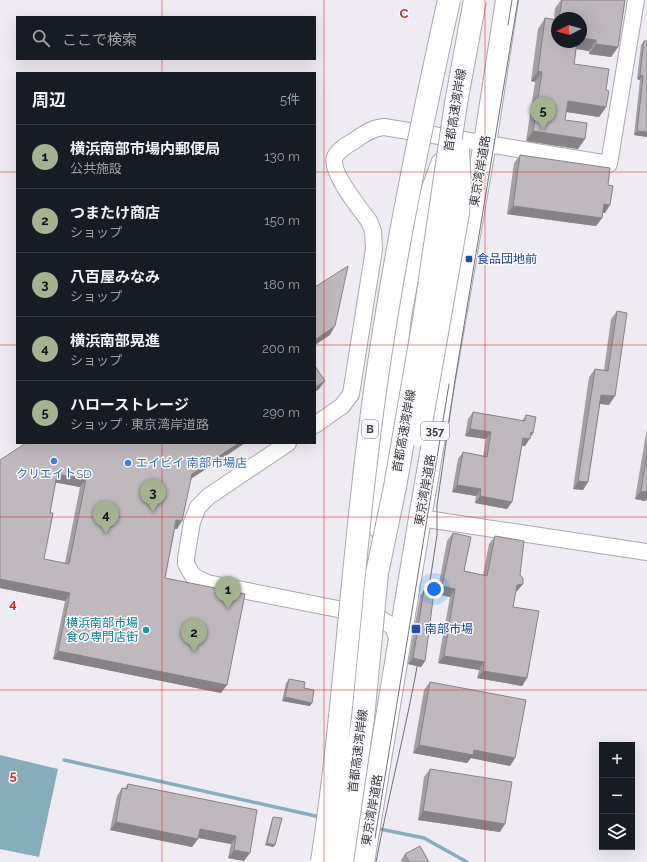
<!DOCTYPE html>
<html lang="ja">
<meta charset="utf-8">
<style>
:root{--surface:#171b24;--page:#242831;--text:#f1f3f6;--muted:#9ea1a6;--line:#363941;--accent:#a4b292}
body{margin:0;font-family:Raleway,"Noto Sans JP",sans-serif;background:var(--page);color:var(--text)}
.controls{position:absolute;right:12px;bottom:12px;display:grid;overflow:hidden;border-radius:0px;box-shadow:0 4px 16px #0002}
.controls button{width:36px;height:36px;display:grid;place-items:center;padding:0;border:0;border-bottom:1px solid var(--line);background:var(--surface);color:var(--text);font:20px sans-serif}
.compass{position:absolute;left:551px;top:12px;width:36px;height:36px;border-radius:50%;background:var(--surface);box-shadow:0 4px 16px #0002;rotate:264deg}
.you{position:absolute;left:434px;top:589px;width:14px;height:14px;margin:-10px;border:3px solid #fff;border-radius:50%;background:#1a73e8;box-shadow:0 0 0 6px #1a73e833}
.badge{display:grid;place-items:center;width:26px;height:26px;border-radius:50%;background:var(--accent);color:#111;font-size:13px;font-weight:700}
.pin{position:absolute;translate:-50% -33px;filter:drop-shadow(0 1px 2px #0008)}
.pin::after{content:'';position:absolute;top:21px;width:14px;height:12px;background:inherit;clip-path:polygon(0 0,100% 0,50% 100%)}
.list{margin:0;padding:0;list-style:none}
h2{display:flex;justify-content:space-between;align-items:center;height:52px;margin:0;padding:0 16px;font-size:17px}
h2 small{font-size:13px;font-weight:400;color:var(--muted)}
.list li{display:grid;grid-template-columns:26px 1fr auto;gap:12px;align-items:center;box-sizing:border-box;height:64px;padding:0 16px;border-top:1px solid var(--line)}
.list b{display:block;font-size:15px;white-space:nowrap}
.list p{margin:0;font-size:13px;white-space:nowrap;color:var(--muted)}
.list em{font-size:13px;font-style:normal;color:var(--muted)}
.icon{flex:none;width:22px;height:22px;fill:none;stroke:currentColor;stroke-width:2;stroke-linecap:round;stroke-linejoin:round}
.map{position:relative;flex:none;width:647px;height:862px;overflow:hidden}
.search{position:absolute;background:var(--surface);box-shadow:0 4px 16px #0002;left:16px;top:16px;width:300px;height:44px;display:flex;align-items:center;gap:10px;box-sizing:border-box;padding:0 14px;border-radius:0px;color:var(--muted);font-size:15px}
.panel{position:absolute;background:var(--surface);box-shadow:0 4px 16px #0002;left:16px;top:72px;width:300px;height:372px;border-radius:0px}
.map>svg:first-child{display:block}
</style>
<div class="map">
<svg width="647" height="862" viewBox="0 0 647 862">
<rect width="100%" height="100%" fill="#efebf2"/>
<path fill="#87acba" d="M0,755L58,769L39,857L0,849Z"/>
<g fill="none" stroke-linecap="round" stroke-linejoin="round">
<path stroke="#87acba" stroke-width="3.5" d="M64,760L320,817
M375,828L424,838L467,862"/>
<g stroke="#aba7ae" stroke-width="18">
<path id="minor" d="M315,425L342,406L351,394L374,249L373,231L369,221C360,209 329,171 335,157C338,150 347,145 354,141C363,134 372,128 384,127L609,164L636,0
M288,443L209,496L198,507L192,522L186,558V564L193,576L207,583L378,617L393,627L400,645
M420,518L647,552"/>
</g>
<g stroke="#aba7ae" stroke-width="24">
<path id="highway" d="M380,528L386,437L400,316L415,238L442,164
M363,862L420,518L485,143L507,0"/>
</g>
<use href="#minor" stroke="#fff" stroke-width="16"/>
<use href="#highway" stroke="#fff" stroke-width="22"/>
<path stroke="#737175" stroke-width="1" d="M508,25L512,0
M427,601L437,535V505L455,380L518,0
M375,838L449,384
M376,862C389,793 407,725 419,656"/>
<g stroke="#aba7ae" stroke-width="24" stroke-linecap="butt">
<path id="highway-bridge" d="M419,435L458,213L460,188L458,150
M322,862C342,729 350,595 366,461C384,306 415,153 449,0
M342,862L363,718L377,573L395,487L424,320L456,103L475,0"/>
</g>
<use href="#highway-bridge" stroke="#fff" stroke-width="22"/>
</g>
<path fill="#a49fa3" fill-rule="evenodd" d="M561,0H625L618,47L611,57L589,54V51L576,49L574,64L606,90V107L599,117L566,112L565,120L578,149L526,141L535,82L531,81L538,29L545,18L554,20L555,8ZM557,18H581L557,42Z
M644,41H647V137L634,135L640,80L637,79L641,45Z
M520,155L608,185L605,213H603L602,218L596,226L507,214L514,163Z
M617,311L609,405L600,404L588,482L583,490L573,489L589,377L595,369L604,370L611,319Z
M473,412L522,421L526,415L533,433L525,446L522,445L512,502L507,509L475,503L476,496L452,492L458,459L463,452L483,456L486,439L465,436L468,419Z
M647,428V499L645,501L635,499Z
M26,443H245L191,479L177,529H175L165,578L221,693L53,659L65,601L0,588ZM56,482L80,487L65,563L44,559L50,513Z
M453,533L464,571L483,575L489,544L495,536L520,575L523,584L517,591L516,592L513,607L527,678L522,686L477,678L479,670L438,663L450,597L437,594L447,541Z
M424,590L425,661L421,667L408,664L420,596Z
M289,679L304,688L310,706L282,701L286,683Z
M430,682L515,758L510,766L471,758L467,763L413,753L424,690Z
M430,769L500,832L418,820L424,777Z
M128,784L257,810L244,861L228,858L231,844L198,838L192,847L110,830L117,796L122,788H125Z
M273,817L275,845L273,847L265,845L272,819Z
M405,854L429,862H402L401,860Z"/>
<path fill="#868285" d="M581,38L596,40L589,51L571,48L575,42H581Z
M596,44L618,47L611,57L589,54Z
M538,71L542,72L535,82L531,81Z
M640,75L643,76L640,80L637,79Z
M568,101L606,107L599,117L561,111Z
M533,131L585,139L578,149L526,141Z
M637,131L647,132V137L634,135Z
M604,204L610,205L605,213L598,212Z
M513,206L602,218L596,226L507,214Z
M335,326L330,335L315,345V340Z
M325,381L319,389L315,392V387Z
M601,395L615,396L609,405L596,403Z
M470,429L491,432L486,439L465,436Z
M531,432L533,433L525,446L518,445L523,438Z
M239,443H245L186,482L192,474Z
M57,474L86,479L80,487L52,482Z
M578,481L588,482L583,490L573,489Z
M457,485L481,489L476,496L452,492Z
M641,491L647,492V499L645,501L635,499Z
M480,496L512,502L507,509L475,503Z
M176,520L182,521L177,529L171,528Z
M0,579L70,593L65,601L0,588Z
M523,584L517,591L512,592L517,585Z
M442,586L455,589L450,597L437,594Z
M58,651L227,685L221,693L53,659Z
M444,656L484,662L479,670L438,663Z
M413,658L425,661L421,667L408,664Z
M483,671L527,678L522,686L477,678Z
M285,697L312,703L310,706L282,701Z
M419,745L474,750L515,758L510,766L471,758L467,763L413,753Z
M423,811L505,824L500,832L418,820Z
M116,822L198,839L192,847L110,830Z
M200,829L236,836L231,844L194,837Z
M267,843L275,845L273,847L265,845Z
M234,850L250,853L244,861L228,858Z"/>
<path fill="#bfb9be" stroke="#868285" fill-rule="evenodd" d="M562,0H625L618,47L596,44V40L581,38V18H559Z
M545,18L557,20V42H577L574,64L609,69L606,90L609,91L606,107L568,101L565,120L587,123L585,139L533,131L542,72L538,71Z
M644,41H647V132L637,131L643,76L640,75Z
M520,155L610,168L608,185L613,186L610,205L604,204L602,218L513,206Z
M348,266L335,326L315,340V287Z
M617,311L627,313L615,396L601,395L588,482L578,481L595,369L608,371Z
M315,366L325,381L315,387Z
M473,412L525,421L526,415L536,417L533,433L531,432L530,439L523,438L512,502L480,496L481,489L457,485L463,452L487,457L491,432L470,429Z
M26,443H239L192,474L182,521L176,520L165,578L245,594L227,685L58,651L70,593L0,579V460ZM57,474L86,479L69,564L44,559L53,513H50Z
M647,453V492L641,491Z
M453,533L471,537L464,571L487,576L495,536L524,541L520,575L523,578V584L517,585L513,607L539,611L527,678L483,671L484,662L444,656L455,589L442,586Z
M424,590L434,592L425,661L413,658Z
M289,679L305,682L304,688L314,690L312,703L285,697Z
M430,682L526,700L515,758L474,750L473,755L419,745Z
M430,769L512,782L505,824L423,811Z
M128,784L257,810L250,853L234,850L236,836L200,829L198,839L116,822L122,788L127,789Z
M273,817L282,818L275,845L267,843Z
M420,846L429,862H409L405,854Z"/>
<path fill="none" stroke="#d62828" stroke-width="1" stroke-opacity="0.55" d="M162,0V17M324,0V862M485,0V862M162,59V73M0,172H17M315,172H647M0,345H17M315,345H647M162,443V862M0,517H647M0,690H647"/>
<g fill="#1a4fb4" stroke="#fcf9fe" stroke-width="1.5">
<rect x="465" y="255" width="8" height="8" rx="2"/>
<rect x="411" y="624" width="10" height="10" rx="2"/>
</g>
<g fill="#3f7fe0" stroke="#fcf9fe" stroke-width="1.5">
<circle cx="54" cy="461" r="4"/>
<circle cx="128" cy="463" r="4"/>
</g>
<circle fill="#0f9aa8" stroke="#fcf9fe" stroke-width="1.5" cx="146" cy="630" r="4"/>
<g text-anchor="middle" stroke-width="3" stroke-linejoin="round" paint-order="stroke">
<g fill="#fcf9fe" stroke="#747275" stroke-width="1">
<rect x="362" y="420" width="16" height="18" rx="3"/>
<rect x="421" y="422" width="28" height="18" rx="3"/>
</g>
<g font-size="11" font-weight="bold" fill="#39383a">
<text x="370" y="433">B</text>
<text x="435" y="435">357</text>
</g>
<g font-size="12" fill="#39383a" stroke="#fcf9fe">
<text transform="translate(455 110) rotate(-81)" y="4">首都高速湾岸線</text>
<text transform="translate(480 171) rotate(-80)" y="4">東京湾岸道路</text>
<text transform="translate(404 431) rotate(-80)" y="4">首都高速湾岸線</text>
<text transform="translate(425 490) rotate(-80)" y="4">東京湾岸道路</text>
<text transform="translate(358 751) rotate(-83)" y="4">首都高速湾岸線</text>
<text transform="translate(372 810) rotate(-80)" y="4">東京湾岸道路</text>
</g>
<g font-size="12" fill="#164399" stroke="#fcf9fe" text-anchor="start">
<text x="477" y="263">食品団地前</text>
<text x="425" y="633">南部市場</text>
</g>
<g font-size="12" fill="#366cbe" stroke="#fcf9fe" text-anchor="start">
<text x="136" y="467">エイビイ 南部市場店</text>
<text x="54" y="478" text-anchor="middle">クリエイトSD</text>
</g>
<g font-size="12" fill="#0d838f" stroke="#fcf9fe" text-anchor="end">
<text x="138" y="627">横浜南部市場<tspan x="138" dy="14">食の専門店街</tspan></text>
</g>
</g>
<g font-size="13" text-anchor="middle" font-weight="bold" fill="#d62828" stroke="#fcf9fe" stroke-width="3" stroke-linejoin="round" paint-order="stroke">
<text x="404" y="18">C</text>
<text x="13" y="608">4</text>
<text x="13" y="780">5</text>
</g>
</svg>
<div class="controls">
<button>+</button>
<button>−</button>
<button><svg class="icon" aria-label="layers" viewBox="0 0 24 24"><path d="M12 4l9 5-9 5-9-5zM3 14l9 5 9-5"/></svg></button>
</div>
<svg class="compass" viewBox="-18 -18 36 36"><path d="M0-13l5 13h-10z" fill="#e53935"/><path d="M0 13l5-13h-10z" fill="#9ea1a6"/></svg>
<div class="you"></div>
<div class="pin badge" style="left:228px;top:609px">1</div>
<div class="pin badge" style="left:194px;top:652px">2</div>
<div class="pin badge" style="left:153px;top:512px">3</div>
<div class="pin badge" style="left:106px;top:534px">4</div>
<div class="pin badge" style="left:543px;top:130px">5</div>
<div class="search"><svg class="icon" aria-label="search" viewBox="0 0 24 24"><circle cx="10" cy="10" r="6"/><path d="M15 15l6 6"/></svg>ここで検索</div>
<section class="panel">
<h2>周辺<small>5件</small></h2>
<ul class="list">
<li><span class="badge">1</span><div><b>横浜南部市場内郵便局</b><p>公共施設</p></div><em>130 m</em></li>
<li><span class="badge">2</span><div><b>つまたけ商店</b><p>ショップ</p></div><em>150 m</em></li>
<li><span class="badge">3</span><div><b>八百屋みなみ</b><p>ショップ</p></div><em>180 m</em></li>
<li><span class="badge">4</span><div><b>横浜南部晃進</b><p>ショップ</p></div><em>200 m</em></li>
<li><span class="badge">5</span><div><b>ハローストレージ</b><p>ショップ · 東京湾岸道路</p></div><em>290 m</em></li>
</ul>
</section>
</div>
